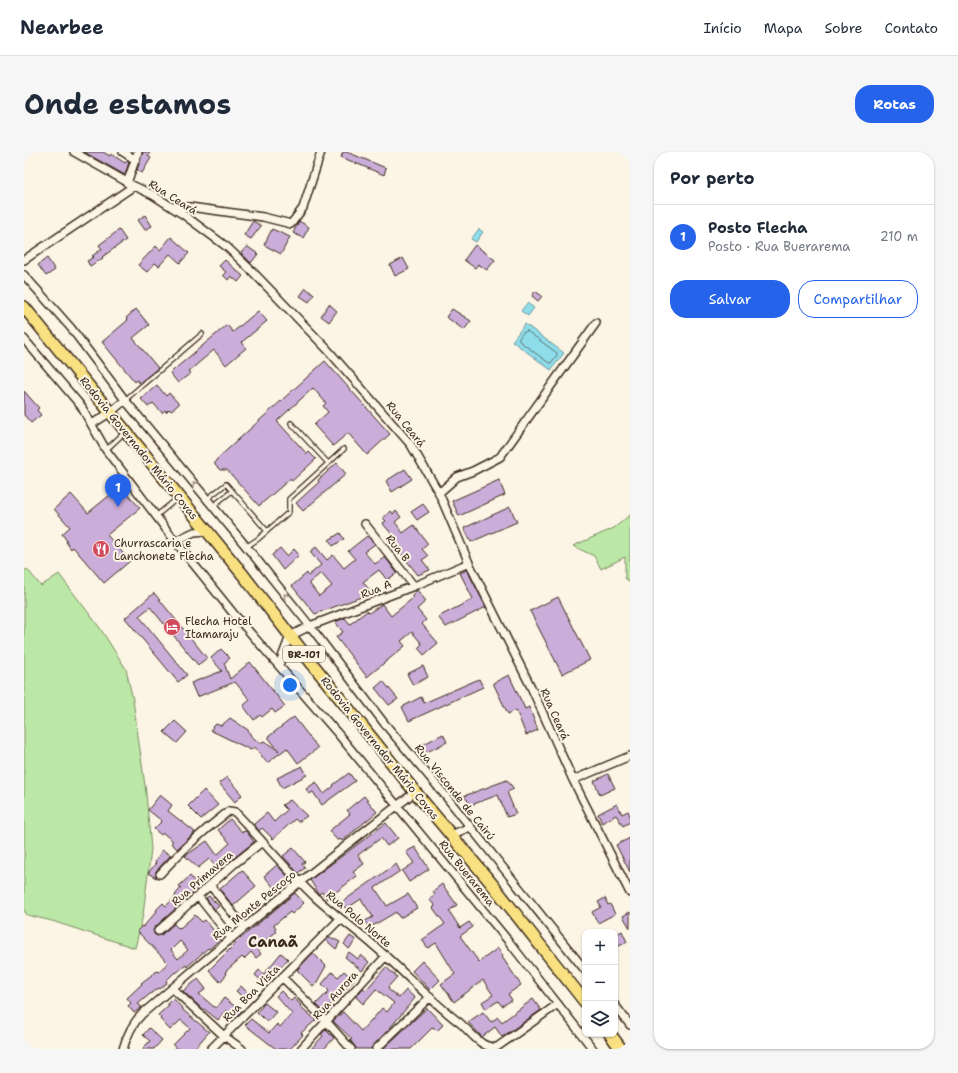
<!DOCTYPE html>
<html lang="pt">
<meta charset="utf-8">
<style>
:root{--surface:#fff;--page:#f6f6f7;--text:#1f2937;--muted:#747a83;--line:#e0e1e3;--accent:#2563eb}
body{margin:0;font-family:"Shantell Sans",sans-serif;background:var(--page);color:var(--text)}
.controls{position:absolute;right:12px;bottom:12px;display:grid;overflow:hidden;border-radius:8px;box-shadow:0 1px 3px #0004}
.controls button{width:36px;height:36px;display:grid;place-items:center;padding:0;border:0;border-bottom:1px solid var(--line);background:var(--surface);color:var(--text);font:20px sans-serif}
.you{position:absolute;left:266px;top:533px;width:14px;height:14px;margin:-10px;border:3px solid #fff;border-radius:50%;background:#1a73e8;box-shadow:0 0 0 6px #1a73e833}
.badge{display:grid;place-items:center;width:26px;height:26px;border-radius:50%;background:var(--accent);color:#fff;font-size:13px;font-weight:700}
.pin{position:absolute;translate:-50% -33px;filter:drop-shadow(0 1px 2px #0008)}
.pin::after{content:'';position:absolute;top:21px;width:14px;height:12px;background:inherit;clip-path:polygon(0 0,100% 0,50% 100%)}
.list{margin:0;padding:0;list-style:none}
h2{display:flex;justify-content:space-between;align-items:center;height:52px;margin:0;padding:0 16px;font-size:17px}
h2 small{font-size:13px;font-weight:400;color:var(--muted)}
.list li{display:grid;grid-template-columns:26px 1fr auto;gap:12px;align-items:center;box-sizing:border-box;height:64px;padding:0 16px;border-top:1px solid var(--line)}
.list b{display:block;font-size:15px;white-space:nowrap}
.list p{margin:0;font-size:13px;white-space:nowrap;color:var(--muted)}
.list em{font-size:13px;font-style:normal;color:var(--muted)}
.actions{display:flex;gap:8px;padding:12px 16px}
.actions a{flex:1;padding:9px 0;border:1px solid var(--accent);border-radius:16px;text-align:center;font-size:14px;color:var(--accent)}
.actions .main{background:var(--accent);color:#fff}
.icon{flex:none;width:22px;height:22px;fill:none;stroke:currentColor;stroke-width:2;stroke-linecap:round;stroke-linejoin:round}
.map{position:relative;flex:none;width:606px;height:897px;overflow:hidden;border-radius:16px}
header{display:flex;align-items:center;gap:24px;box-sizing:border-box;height:56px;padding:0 20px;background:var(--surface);border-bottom:1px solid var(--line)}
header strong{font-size:19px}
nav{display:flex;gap:22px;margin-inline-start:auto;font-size:14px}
.intro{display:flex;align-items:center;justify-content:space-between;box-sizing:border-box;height:96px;padding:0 24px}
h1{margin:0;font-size:28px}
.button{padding:10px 18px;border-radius:16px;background:var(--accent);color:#fff;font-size:14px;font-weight:700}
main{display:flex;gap:24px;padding:0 24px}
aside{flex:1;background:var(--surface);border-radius:16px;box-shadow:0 1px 3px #0004}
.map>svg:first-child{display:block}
</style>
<header>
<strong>Nearbee</strong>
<nav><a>Início</a><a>Mapa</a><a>Sobre</a><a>Contato</a></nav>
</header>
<div class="intro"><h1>Onde estamos</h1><a class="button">Rotas</a></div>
<main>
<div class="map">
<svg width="606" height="897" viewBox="0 0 606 897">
<rect width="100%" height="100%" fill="#fcf5e5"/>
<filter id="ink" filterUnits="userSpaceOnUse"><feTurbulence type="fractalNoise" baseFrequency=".025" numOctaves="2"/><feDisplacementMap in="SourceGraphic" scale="8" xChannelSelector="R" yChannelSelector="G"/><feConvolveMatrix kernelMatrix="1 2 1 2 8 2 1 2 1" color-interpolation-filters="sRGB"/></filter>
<g filter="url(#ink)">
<path fill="#bbe8a6" stroke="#7b8962" d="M606,363V430L601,426V405L577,417L570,404L549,394L590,376Z
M3,417L17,434L35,422L76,476L102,517L109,548L122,641L127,697L119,763L111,796L28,769L3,763L0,758V419Z"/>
<path fill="#8eddeb" stroke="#6d9599" d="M455,77L459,80L452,90L447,87Z
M503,151L510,156L504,164L497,159Z
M501,172L540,201L527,218L488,189Z"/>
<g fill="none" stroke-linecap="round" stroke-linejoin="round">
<path stroke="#5c7270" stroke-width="1" d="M503,179L533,201V203L527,211H525L495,189C494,186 499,179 503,179Z"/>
</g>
<path fill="#cbadd9" stroke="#3b2a1e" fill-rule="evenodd" d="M60,0H79L86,4L87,2L101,11L103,9L105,10L101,23Z
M119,0H126L124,4L127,6L118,21L113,18Z
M319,0H323L362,16L360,23L317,5Z
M121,63L128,74L121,78L114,68Z
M229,69L237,74L227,87L220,83Z
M275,69L285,75L279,86L269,81Z
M248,77L266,85L257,102L240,93Z
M95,78L102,88L78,105L79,106L66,114L63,109L70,105L68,104L78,97L75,93Z
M147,85L165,101L156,111L146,102L135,114L131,111L123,120L114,113L132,94L136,98Z
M451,93L471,108L463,118L454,112L451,116L440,108Z
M222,95H224L234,102L227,111L217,101Z
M23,106L31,118L22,124L14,113Z
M379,106L385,117L371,124L366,113Z
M201,108L219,124L214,130L207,124L204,128L199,123L202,120L195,114Z
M282,136L290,143L285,150L276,144Z
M511,139L518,144L514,149L508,144Z
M305,152L313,159L305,170L297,164Z
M112,157L125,173L109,186L134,216L115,231L113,228L111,230L78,190L104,168L102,166Z
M428,157L447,169L440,178L422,165Z
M234,159L243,169L218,190L222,196L202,213L190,198L165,219L167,221L154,231L146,221L203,173L209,180Z
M301,209L366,282L343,303L324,281L309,294L290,273L304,260L299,254L302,251L289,236L253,269L283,302L285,300L292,307L268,329L266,327L235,354L203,318H196L191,313V310L193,307Z
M133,233L142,244L145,241L155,252L147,259L145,257L142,260L141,258L138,261L129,251L124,255L117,247Z
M0,239L15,256L13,258L17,263L7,271L0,263Z
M313,311L322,322L279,359L272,351L295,330L294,328Z
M381,317L388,327L368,340L362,329Z
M475,328L481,343L435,364L428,349Z
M97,334L116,356L83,383L106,409L80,431L49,395L47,397L42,390L43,389L38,382L46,375L30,357L47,342L64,361Z
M399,352L405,360L393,368L387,360Z
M486,355L493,370L447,390L440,376Z
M367,359L369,362L372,359L377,365L371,370L379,381L390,373L404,392L398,397L404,404L398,408L406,418L394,423L368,390L372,387L360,373L359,371L362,369L359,366Z
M316,381L320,387L309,394L305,388Z
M343,384L351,392L340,400L351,412L361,405L373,421L363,428L355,418L339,430L348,441L291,462L268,434L283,421L284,424L297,413L286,400L292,395L303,408L309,403L320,416L331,407L324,399ZM297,421L308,434L295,444L285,431Z
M256,396L263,404L270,397L275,403L259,418L248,403Z
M443,418L462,455L422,475L414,465L449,447L436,421Z
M393,438L402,449L393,457L402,468L398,472L414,491L400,503L394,496L398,492L388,480L377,489L381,494L343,525L312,485L319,480L311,470L321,466L326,472L343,459L345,461L358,452L367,464L389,446L387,444Z
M130,441L183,506L174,513L126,455L115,464L163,523L154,530L101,466Z
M534,445L566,508L538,522L506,459Z
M197,497L206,506L200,511L206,527L226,510L261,554L251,561L248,557L238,565L236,563L230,568L220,555V553L226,548L211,530L173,545L167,531L198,519L187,506Z
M399,514L404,525L389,533L383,522Z
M485,523L501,557L505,555L514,578L502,583L492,558L484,562L469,531Z
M455,527L459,535L385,569L378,555L397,545L400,551Z
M359,529L374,547L365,553L351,536Z
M270,565L294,596L274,611L263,596L243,611L231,595L227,598L186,578L192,572L197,574L206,566L224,578L227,584L236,591L240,589L255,599L244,585Z
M151,569L163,580L153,591L140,580Z
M419,582L423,590L401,601L398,593Z
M278,614L283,623L258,636L253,626Z
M325,621L331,629L298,653L289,640L285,642L282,637L292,630L300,642L310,634L309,633Z
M584,622L591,636L576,643L570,629Z
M203,625L218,643L211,650L195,631Z
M483,628L490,637L483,640L492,662L483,665L474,643L447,653L440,644Z
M180,638L194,653L177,667L164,654Z
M136,643L148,653L144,659L171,680L153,697L147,691L149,689L139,681L137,683L130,677L138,669L124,658Z
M340,644L353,660L318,689L316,687L314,689L305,679L326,662L323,658Z
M266,648L283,664L274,670L271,667L249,687L238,676L235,679L230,672L243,661L250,670L263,658L258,653Z
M593,652L598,662L604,659L606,663V670L599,674L592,663L578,671L574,662Z
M206,667L218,680L222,679L230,690L195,718L185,707L174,716L161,704L183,689L193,703L206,691L194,678Z
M362,671L374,686L363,694L357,686L334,703L340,712L329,720L333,724L303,747L298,740L295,742L286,728Z
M606,686V720L592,693Z
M391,695L405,717L385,730L378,719L390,711L382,700Z
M269,696L281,710L278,712L281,716L274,721L259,704Z
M138,698L147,703L132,719V726L124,721L132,711L131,710Z
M372,712L376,719L351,736L363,754L384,742L393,756L376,766L372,760L345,776L341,769L349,765L337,747L322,757L318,750Z
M253,713L266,727L252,738L240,724Z
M218,718L232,734L209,754L196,737Z
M166,724L176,735L131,775L129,778L130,782L133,784L137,783L150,772L154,776L155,775L156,776L171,763L178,770L181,768L197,787L185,797L184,796L163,815L162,813L152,821L151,820L142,829L143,831L136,837L135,836L126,842L114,852L118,855L110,861L104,854L107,851L103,846L118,832L117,831L133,819L134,820L144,811L113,779L118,774L119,775L133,759L132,758L139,751L142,754L152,744L151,743L157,736L155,734ZM156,789L164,798L154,807L147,798Z
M418,732L433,753L425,759L436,776L445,770L449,775L436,784L455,810L474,796L479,804L478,805L497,833L484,842L488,848L478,854L474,849L462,857L458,850L469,843L459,828L430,850L417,832L431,822L412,791L404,796L398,788L421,772L409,756L411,754L405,747L411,742L409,739Z
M271,741L280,751L268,762L266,760L250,773L252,776L250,778L252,780L242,788L244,790L234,798L237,802L232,806L227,800L220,807L218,805L201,820L203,822L196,830L185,818L218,785Z
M185,744L195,754L191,758L182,746Z
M581,746L584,753L586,752L591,762L574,771L568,760L577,755L574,750Z
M606,760V776L599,764Z
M598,779L603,790L591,796V783Z
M326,784L332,788L325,797L320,792Z
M306,785L316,790L312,797L302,788Z
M325,800L334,807L337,803L345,810L338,819L321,805Z
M257,801L264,807L248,825L246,824L240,831L231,823L235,818L240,822Z
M289,801L302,814L293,830L289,834L273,818Z
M398,809L416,828L406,838L388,819Z
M362,815L373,825L364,835L365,836L364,837L375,846L382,838L391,846L366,876L346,897H333L326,888L328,887L309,869L319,860L337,879L348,867V868L358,856L363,860L370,851L352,837L339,852L332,845L339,836L342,838Z
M320,819L330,828L300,860L292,852L305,839L298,832L308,820L314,825Z
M174,827L182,837L175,842L190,855L192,856L200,846L217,859L215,862L211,866L202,858L194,868L180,857L179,858L159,839Z
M217,834L226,843L221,848L212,839Z
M257,839L267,849L270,846L277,853L276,854L292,868L277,881L279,883L266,897H252L221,873L227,867L245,881L253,872L256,875L268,862L252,844Z
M149,846L159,857V858L185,880L170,897H152L149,893L166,876L157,868L146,878L136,867L137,866L134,863L145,853L143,852Z
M509,847L517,858L478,885L471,875L458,885L444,870L459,860L467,870L474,865L478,870Z
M241,851L252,860L243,870L233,860Z
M403,856L419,873L413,879L409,875L387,897H359Z
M125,876L138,888L130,897H118L126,889L119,883Z
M302,878L310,886L300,897H287L299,884L297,882Z"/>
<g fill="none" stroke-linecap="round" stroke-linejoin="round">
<g stroke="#3b2a1e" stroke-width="6">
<path id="service" d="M101,248L178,182
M267,271L304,311
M82,298L100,281
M183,347L202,332L243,379
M189,354L208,339
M132,364L155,345
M222,395L234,387L265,360V347L320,297"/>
</g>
<g stroke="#3b2a1e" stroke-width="10">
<path id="minor" d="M50,0L110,34
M99,0L112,8
M103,31L114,0
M148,55H166L239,65L267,72L279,56L297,0
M0,108L110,34L129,43L160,63L203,95L229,120L303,197L387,293L415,341L445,411L507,535L549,628L606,741
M0,123L47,176L101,248L230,404L286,474L360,571L420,642L561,818
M0,187L57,254L82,298L151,389L209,461L315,583L486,791L569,897
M68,272L87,260L101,248
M415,341L433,325L449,319L476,305L572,171
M341,372L390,434
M151,389L170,380L183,379
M255,513L266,484L286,474L390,434L445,411
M549,628L606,604
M427,683L446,675
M136,722C157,699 180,678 205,659L211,660C238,688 263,719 292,746C312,764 335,780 355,798C382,822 407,849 436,871C447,880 457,897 473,895L534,852
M186,733L220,775
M174,744L207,786
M134,779L210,712L238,690
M258,825L302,869L327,897
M148,836L200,884L218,897
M591,853L606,873
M99,897C103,883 108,872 118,862C207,785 298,711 391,640
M187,897L316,767
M277,897L362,804
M352,897L406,845"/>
</g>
<g stroke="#3b2a1e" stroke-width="14">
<path id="trunk" d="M0,155L220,424L282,504L391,640L468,732L561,850
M586,882L597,897"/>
</g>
<use href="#service" stroke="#fcf5e5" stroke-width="3.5"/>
<use href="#minor" stroke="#fcf5e5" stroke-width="7"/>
<use href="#trunk" stroke="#f9e181" stroke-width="11"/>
</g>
<defs><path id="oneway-chevron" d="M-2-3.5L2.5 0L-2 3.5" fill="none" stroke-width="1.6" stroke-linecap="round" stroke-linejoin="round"/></defs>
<g stroke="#9c9082">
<use href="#oneway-chevron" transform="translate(171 332) rotate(-129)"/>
<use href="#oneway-chevron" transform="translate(262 444) rotate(-129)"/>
</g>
</g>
<defs>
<g id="restaurant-disc" transform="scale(0.9)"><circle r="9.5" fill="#d1495b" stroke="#fcf5e5"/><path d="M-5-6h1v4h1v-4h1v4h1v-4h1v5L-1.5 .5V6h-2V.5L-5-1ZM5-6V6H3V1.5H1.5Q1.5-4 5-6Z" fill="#fff"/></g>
<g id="hotel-disc" transform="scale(0.9)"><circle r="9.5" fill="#d1495b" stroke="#fcf5e5"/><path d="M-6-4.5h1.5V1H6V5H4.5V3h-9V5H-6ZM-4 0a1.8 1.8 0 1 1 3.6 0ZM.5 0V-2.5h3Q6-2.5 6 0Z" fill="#fff"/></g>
</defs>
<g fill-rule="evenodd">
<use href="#restaurant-disc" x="77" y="397"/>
<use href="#hotel-disc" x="148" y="475"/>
</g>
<g text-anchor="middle" stroke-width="4" stroke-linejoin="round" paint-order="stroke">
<rect fill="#fcf5e5" stroke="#75675a" stroke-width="1" x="259" y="494" width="42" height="16" rx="3"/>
<g font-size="10" font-weight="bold" fill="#3b2a1e">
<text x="280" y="506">BR-101</text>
</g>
<g font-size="11" fill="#3b2a1e" stroke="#fcf5e5">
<text transform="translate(149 45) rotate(32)" y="4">Rua Ceará</text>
<text transform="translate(382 272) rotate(51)" y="4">Rua Ceará</text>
<text transform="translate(115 296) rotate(51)" y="4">Rodovia Governador Mário Covas</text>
<text transform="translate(374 396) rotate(51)" y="4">Rua B</text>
<text transform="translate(352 437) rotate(-21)" y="4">Rua A</text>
<text transform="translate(531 562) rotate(66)" y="4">Rua Ceará</text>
<text transform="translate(356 596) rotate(51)" y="4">Rodovia Governador Mário Covas</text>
<text transform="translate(431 640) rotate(51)" y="4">Rua Visconde de Cairú</text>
<text transform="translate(443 721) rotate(51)" y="4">Rua Buerarema</text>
<text transform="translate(178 726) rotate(-41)" y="4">Rua Primavera</text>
<text transform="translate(230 753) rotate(-39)" y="4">Rua Monte Pescoço</text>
<text transform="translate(335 767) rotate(40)" y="4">Rua Polo Norte</text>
<text transform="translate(227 841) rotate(-45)" y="4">Rua Boa Vista</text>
<text transform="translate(311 843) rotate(-48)" y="4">Rua Aurora</text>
</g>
<g font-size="11" fill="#3b2a1e" stroke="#fcf5e5" text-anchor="start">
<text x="90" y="395">Churrascaria e<tspan x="90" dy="13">Lanchonete Flecha</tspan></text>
<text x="161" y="473">Flecha Hotel<tspan x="161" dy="13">Itamaraju</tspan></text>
</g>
<g font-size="15" font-weight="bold" fill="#3b2a1e" stroke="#fcf5e5">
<text x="249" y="795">Canaã</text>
</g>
</g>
</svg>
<div class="controls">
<button>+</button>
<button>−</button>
<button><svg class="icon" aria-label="layers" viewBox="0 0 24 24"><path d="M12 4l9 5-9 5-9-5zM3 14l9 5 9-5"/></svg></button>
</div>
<div class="you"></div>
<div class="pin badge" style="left:94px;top:355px">1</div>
</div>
<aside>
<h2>Por perto<small></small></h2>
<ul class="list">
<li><span class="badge">1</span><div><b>Posto Flecha</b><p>Posto · Rua Buerarema</p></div><em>210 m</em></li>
</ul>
<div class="actions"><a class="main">Salvar</a><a>Compartilhar</a></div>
</aside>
</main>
